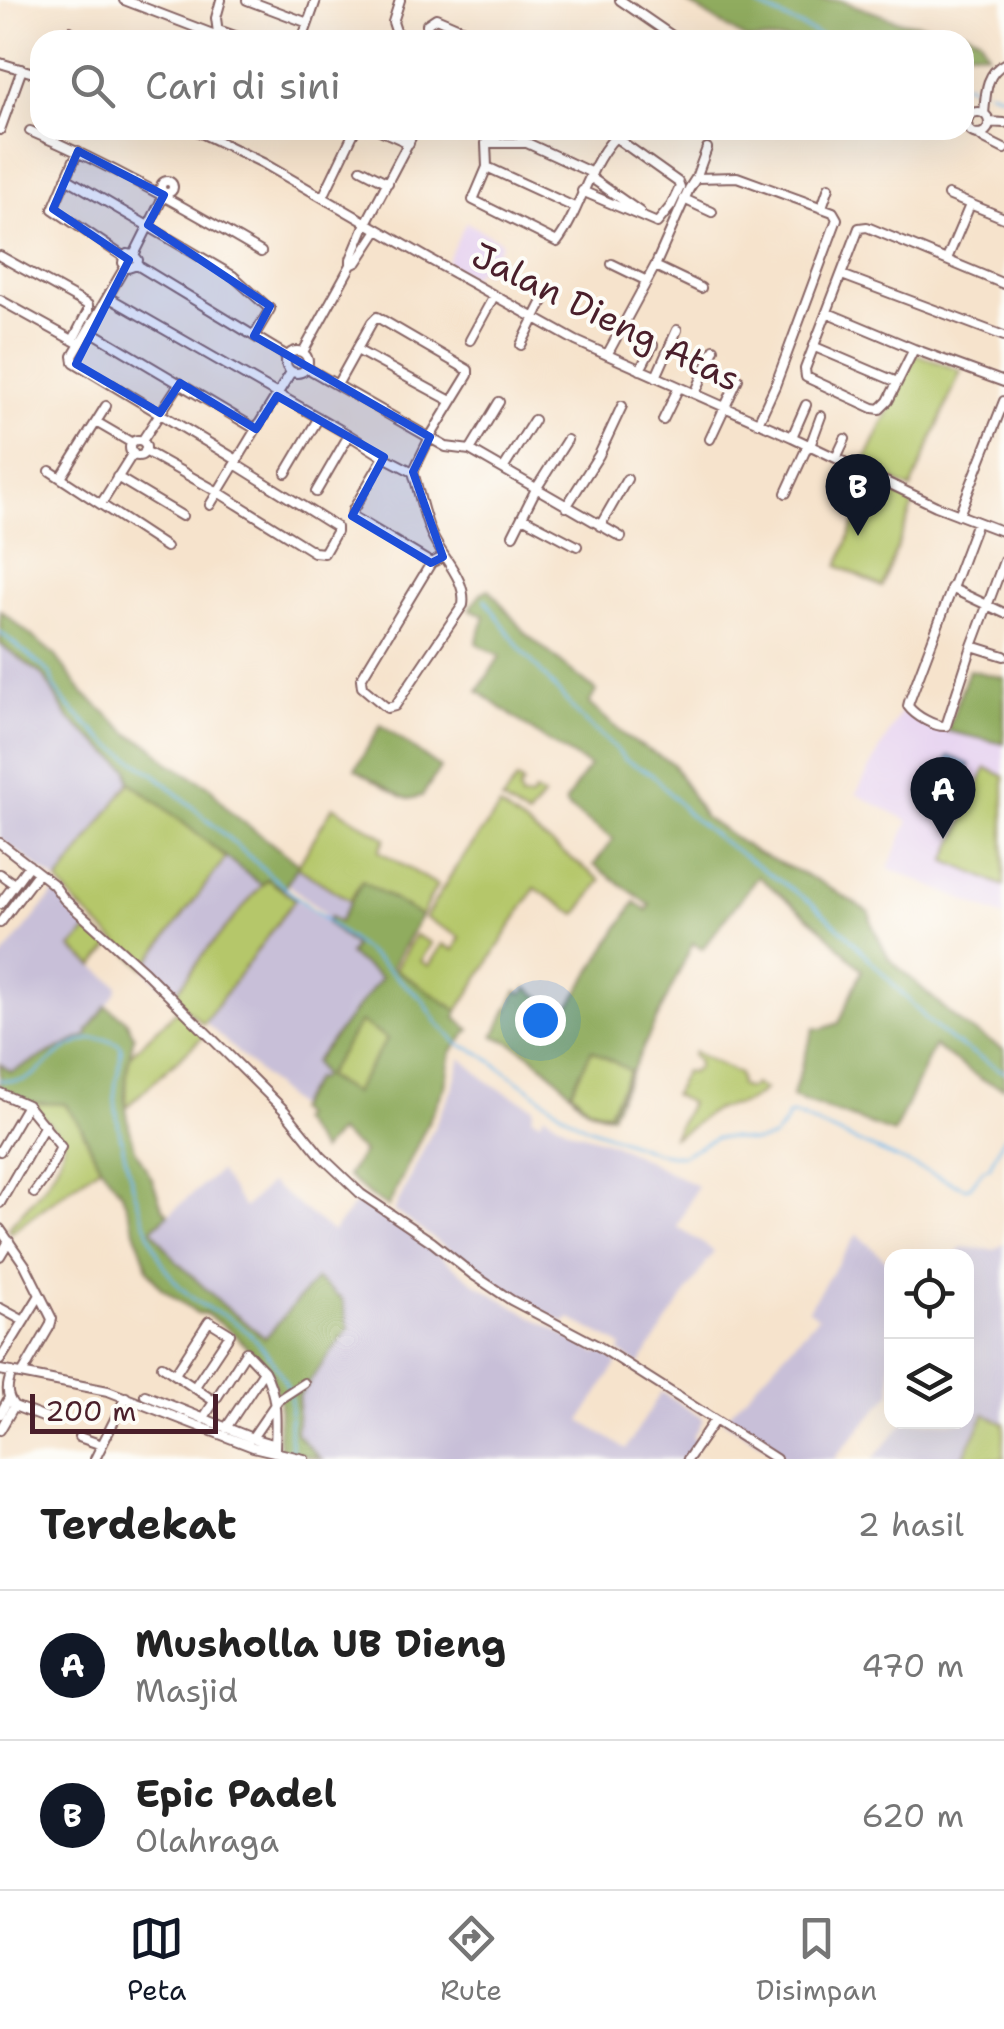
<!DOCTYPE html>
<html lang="id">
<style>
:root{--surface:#fff;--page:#f2f2f2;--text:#222;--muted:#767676;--line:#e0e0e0;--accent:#111827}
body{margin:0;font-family:"Shantell Sans",sans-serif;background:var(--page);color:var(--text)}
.controls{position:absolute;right:30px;bottom:30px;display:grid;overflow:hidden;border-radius:20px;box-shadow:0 10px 40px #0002}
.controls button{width:90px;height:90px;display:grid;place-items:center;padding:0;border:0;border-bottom:2px solid var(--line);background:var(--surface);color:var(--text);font:50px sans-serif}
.scale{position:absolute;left:30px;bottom:25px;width:188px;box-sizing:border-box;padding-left:10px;border:5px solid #4a1f2b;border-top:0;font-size:28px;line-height:35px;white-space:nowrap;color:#4a1f2b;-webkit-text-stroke:8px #fdfcf7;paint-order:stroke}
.you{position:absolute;left:540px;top:1020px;width:35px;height:35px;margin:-25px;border:8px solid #fff;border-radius:50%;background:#1a73e8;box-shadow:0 0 0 15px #1a73e833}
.badge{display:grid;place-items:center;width:65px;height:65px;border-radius:50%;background:var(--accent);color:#fff;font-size:32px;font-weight:700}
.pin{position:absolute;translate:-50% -82px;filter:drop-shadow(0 2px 5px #0008)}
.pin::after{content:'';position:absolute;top:52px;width:35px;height:30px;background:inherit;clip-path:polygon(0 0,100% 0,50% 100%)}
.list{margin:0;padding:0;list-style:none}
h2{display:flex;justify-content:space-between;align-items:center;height:130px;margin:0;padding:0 40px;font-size:42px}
h2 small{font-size:32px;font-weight:400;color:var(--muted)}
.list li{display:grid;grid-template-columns:65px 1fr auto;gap:30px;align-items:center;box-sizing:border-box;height:150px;padding:0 40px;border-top:2px solid var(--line)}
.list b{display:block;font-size:38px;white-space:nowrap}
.list p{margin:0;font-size:32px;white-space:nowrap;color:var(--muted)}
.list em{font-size:32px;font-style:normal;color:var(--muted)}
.icon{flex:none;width:55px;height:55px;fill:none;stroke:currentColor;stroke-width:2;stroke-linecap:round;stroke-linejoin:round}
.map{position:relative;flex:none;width:1004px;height:1459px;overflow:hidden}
.search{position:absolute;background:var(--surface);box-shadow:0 10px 40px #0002;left:30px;right:30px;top:30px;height:110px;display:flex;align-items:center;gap:25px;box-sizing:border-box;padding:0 35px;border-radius:30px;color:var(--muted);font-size:38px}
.sheet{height:430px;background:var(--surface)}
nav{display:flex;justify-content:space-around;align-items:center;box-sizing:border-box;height:140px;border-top:2px solid var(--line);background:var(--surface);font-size:28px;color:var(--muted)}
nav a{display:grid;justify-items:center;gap:5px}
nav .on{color:var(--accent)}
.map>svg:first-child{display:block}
</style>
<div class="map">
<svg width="1004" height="1459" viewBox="0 0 1004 1459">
<rect width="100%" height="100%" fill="#fdfcf7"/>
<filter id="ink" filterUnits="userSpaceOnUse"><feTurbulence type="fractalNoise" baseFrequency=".01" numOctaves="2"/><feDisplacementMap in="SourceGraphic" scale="20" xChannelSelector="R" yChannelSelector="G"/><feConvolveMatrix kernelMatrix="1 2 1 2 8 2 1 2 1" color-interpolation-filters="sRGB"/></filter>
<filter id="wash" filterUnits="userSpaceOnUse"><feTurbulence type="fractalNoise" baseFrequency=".0048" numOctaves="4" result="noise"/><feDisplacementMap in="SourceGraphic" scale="40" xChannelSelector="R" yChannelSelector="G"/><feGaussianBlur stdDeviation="2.25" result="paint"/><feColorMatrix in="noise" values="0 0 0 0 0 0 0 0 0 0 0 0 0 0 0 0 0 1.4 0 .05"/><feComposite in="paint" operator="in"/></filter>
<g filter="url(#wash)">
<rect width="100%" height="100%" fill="#f6e3cc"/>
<path fill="#e6d2f0" d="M466,222L502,242L485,273L477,269L472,278L446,263Z
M902,709L947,731L1004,744V917L888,868L909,821L856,794Z"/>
<path fill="#c8bfd8" d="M0,644L44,676L68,718L128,769L130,782L58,882L0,838Z
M333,806L385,838L338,922L355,947L350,955L382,978L314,1062L322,1075L318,1080L315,1079L297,1108L205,1022L295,899L320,918L324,913L288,884Z
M226,858L262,885L220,934L173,997L144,968Z
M55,892L91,927L72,948L118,986L116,993L88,1031V1035L11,1073L0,1064V960Z
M461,1058L492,1085L534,1107L532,1117L541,1121L544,1114L570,1130L612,1143L697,1186L677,1227L714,1251L639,1365L619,1352L622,1347L617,1343L569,1318L565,1323L512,1294L394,1211L453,1087Z
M219,1171L244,1208L270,1183L332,1232L360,1198L398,1223L472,1281L496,1296L597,1354L603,1352L618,1362L581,1421L626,1449L661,1392L703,1419L692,1438L700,1442L687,1459H321L296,1433L299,1396L349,1328L316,1279L266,1338L223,1305L176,1261L152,1229Z
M857,1234L891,1265V1393L834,1459H787L723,1421L818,1317L808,1309Z
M1004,1244V1423L985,1414L962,1459H873L905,1422H966V1256H956L961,1247L993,1250Z"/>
<path fill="#b5c76a" stroke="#80734a" stroke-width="2.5" d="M916,354L961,371L911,489L880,475L883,468L876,465L873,472L862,467Z
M871,482L914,502L882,587L838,566Z
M986,768L1004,776V886L946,861Z
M517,779L523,784L519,790L521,798H531L535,792L543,797L528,817L502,801Z
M130,782L179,817L226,858L144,968L76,904L58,882Z
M333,806L385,838L379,851L437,885L421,916L362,881L350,901L297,867Z
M500,807L601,880L577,915L535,888L458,1011L395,969L415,935L431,943L421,961L429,966L442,944L454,950L460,937L425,918L454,870Z
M267,879L295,899L203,1024L173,997L202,956Z
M91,927L112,945L94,966L71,948Z
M178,1009L204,1036L126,1107L127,1069L130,1055Z
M360,1022L388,1038L353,1093L325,1076Z
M592,1050L630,1071L608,1113L589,1109L570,1091Z
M694,1052L739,1074L740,1086L749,1089L754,1084L764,1090C740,1112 731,1100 709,1113C696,1121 688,1132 673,1137L690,1103L673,1095L684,1072L691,1073L697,1068L698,1062L692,1055Z
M51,1102L65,1104L80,1125L100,1166L11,1232L8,1228C29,1203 61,1174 64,1141L32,1103Z
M985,1414L1004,1423V1459H962Z"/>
<path fill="#90ac5e" stroke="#6d6644" stroke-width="2.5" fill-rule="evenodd" d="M683,0H839L899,21L968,32L980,38L988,53L964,50V40H747Z
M489,589L525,633L596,691L589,704L629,739L673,764L704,817L757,853L817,880L869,912L873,927L889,959L962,1024L1004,1050V1088L982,1080L934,1046L894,1133L792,1097L814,1028L822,1029L839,1023L862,970L818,925L758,876L702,949L693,943L611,1115C583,1114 573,1093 554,1075C536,1058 518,1044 494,1036L517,991L523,994L527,988L565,1013L635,902L647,910L650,905L594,865L613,839L566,806V801L589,766L541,737L478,691L500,656L476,643L485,616L470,609L481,593ZM592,1050L630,1071L608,1113L589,1108L571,1091Z
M0,610L56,656L83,693L132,736L151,745L169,763L210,787L229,811L299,864L283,890L267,879L262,885C217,852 176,815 130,782L128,769L68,718L44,676L0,644Z
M969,670L1004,678V744L947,731Z
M381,725L440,768L422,796L409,799L403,797L355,769Z
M362,881L421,916L392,967L458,1011L456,1018L470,1030L451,1052L445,1086L388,1207L370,1196L347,1176L363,1152L338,1132L321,1151L298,1120L301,1116L295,1110L315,1078L318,1080L322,1075L314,1062L381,978L349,955L354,946L327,923L330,917L339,922ZM360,1022L387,1039L353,1093L325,1077Z
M106,1006L126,1020L134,1036L127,1068L125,1099L129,1126L135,1149L152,1179L162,1207L168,1214L152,1229L176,1261L223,1305L265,1338L316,1279L342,1299L349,1328L299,1396L296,1433L321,1459L281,1450L278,1437L280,1402L270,1371L232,1332L206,1314L197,1313L160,1287L148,1269L122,1193L100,1166L80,1125L65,1104L32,1103L0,1092V1064L11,1072L88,1035V1031Z"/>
<path fill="#71b7e8" stroke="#5e6b8a" stroke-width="2.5" d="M949,756L970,765L955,799L934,789Z"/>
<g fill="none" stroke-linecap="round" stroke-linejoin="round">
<path stroke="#71b7e8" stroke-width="2.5" d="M746,0L823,37L835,40
M964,84L982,89
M989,91L1004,96
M485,599L519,647L583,720L615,748L625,760L652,774L689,815L719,839L813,904L844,932L930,1023L952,1041L1004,1072
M0,632L50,673L55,689L69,707L105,741L157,776L291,893L377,960L423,1000L436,1021L458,1044L480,1053L567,1116L585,1126L655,1152L681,1156L715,1138H731L754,1142L773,1138L786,1122L787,1116L793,1114L965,1188L970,1187L983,1170L990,1167L1004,1136
M0,1080C7,1081 16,1082 24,1080C37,1075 45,1065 56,1056C74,1041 101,1031 121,1046C122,1062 116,1076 115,1091C114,1132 147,1249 174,1280C182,1290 197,1303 209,1309C216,1312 224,1315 230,1319C256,1335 276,1362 288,1389
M291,1396L290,1434L292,1453"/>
</g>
</g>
<g filter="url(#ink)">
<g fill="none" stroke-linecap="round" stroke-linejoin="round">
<g stroke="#866463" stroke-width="12">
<path id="minor" d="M124,0L218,36
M247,0L308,23L316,0
M620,0L678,40
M218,30L246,40
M70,31L81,40
M219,40L216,18L221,0
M302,40L308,23
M399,40L393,22L400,0
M430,40L427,32V24L436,18L487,40
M0,63L40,75
M967 123a11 11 0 1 1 22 0a11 11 0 1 1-22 0Z
M984,114C986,94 985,74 1004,64
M989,122L1004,123
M0,130L22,69
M195,130L263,163L429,259L576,341L792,437L936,506L1004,532
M380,130L409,143
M881,130H886
M30,131C111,165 186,208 261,252
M978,134L984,139L1004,149
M78,151L53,209L124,257
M487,167L574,207
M361,169L388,183
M592,173L527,143H486L487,167L473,200L557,242C582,210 589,157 623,130
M590,177L640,212
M66,178L233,276L270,309L254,336
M696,178L707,148
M161 187a6 6 0 1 1 12 0a6 6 0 1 1-12 0Z
M582,191L657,223L671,206L680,187L678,182L605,130
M948,195L1004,218
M323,197L355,130
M684,199L712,212
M822,207L829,187
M134,255L165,193
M0,256L88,305V311L73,340
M947,259L970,205
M612,264L647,281
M137,265L138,260L134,255L127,254L124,257L123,263L128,268L137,265L287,356
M351,265L357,262L378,230
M655,266L701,288
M125,267L73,356L74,362L237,460
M842,275L1004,336
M108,297L349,435L316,492
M0,300L76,342
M828,313L914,349L1004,382
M89,330L256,429L291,372
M470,340L494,296
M521,345L548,291
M815,347L897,382
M914,349L888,401L880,409L873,408L806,377L805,369L859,228L867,227L1004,284
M357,350L451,401
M286 362a11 11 0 1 1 22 0a11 11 0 1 1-22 0Z
M303,352L351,265V259L366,223L415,130
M607,355L655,266L689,189L696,178L737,177L833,212L837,219L775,386L758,423
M307,368L446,447L470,450L621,537
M640,370L653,345
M656,377L677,330
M337,385L372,322L377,317L468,370V375L430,437L413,472
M695,394L714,349
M663,420L679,387
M96,422L132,443
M349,435L384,457L413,472C419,492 423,514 431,533C441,557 467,579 463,605L395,706L387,708L362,687L361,679L431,563L443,557
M792,437L806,405
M710,439L738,379
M130 448a8 8 0 1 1 16 0a8 8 0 1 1-16 0Z
M142,441L180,383
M810,446L821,416
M470,450L499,402
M145,451L218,492L314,552L324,553L336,532V527L235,464
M384,457L353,510L352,516L431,563
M836,458L845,439
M503,469L534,420
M50,471L166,547
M286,473L318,419
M117,477L182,516
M61,478L106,406
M786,493L808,445
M101,504L133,453
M210,505L256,429
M566,507L599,455L622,406
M959,515L1004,401
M524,518L577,546
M600,526L627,479
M513,535L536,489L567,440
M1004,561L972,646L1004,656
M951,588L1004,613
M972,646L946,726C935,727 915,716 908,706L909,702L977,522
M0,843L53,884L64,899L145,972L284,1110L321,1156L361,1194L432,1242L472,1274L511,1300L600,1347L776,1459
M0,874L14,884
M0,904L29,865
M0,923L38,873
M0,1093L27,1105L61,1147L47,1175L34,1193
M0,1151L27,1105
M0,1203L45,1125
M0,1229L25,1265L52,1319L50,1326L22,1374
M0,1256L9,1241
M0,1308L24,1321
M0,1360L40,1295
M162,1366L214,1401
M0,1370L108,1391L253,1447L304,1459
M264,1371C278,1396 276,1421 275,1449
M12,1372C7,1385 5,1394 14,1406L48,1419
M175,1374L209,1321L230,1334L194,1388
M145,1395L252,1438L275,1445
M0,1414L9,1398
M203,1419L246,1352L264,1371L226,1428
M0,1430L14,1406
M79,1437L102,1445
M252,1438L278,1400L304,1383
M95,1459L126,1397
M688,1459L714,1421"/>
</g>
<use href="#minor" stroke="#fff" stroke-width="8"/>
</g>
</g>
<path fill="#1d4ed8" fill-opacity="0.2" stroke="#1d4ed8" stroke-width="8" stroke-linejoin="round" d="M78,151L164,195L148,225L270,306L254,336L430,437L413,472L443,557L431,563L352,516L384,457L277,396L256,429L180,383L160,413L76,364L129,260L53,209Z"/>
<g text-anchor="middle" stroke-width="8" stroke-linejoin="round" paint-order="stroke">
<g font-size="35" fill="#4a1f2b" stroke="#fdfcf7">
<text transform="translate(606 317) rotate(26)" y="12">Jalan Dieng Atas</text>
</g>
</g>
</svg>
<div class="controls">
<button><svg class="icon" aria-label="locate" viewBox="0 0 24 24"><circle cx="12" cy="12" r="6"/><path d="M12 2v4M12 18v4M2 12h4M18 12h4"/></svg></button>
<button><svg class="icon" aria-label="layers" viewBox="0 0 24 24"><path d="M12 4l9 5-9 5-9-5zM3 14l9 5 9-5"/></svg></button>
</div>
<div class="scale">200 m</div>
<div class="you"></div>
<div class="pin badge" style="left:943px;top:839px">A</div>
<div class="pin badge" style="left:858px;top:536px">B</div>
<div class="search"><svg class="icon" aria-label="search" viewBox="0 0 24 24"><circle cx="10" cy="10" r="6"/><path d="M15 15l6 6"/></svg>Cari di sini</div>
</div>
<section class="sheet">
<h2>Terdekat<small>2 hasil</small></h2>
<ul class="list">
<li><span class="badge">A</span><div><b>Musholla UB Dieng</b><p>Masjid</p></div><em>470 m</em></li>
<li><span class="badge">B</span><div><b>Epic Padel</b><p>Olahraga</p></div><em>620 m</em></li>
</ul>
</section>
<nav>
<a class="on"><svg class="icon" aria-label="map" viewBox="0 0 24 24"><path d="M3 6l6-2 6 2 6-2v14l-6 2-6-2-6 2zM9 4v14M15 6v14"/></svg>Peta</a>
<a><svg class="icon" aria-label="directions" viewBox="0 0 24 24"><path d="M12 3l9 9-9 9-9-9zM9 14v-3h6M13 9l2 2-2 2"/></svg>Rute</a>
<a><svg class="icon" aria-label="saved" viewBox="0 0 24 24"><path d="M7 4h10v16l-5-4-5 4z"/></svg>Disimpan</a>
</nav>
